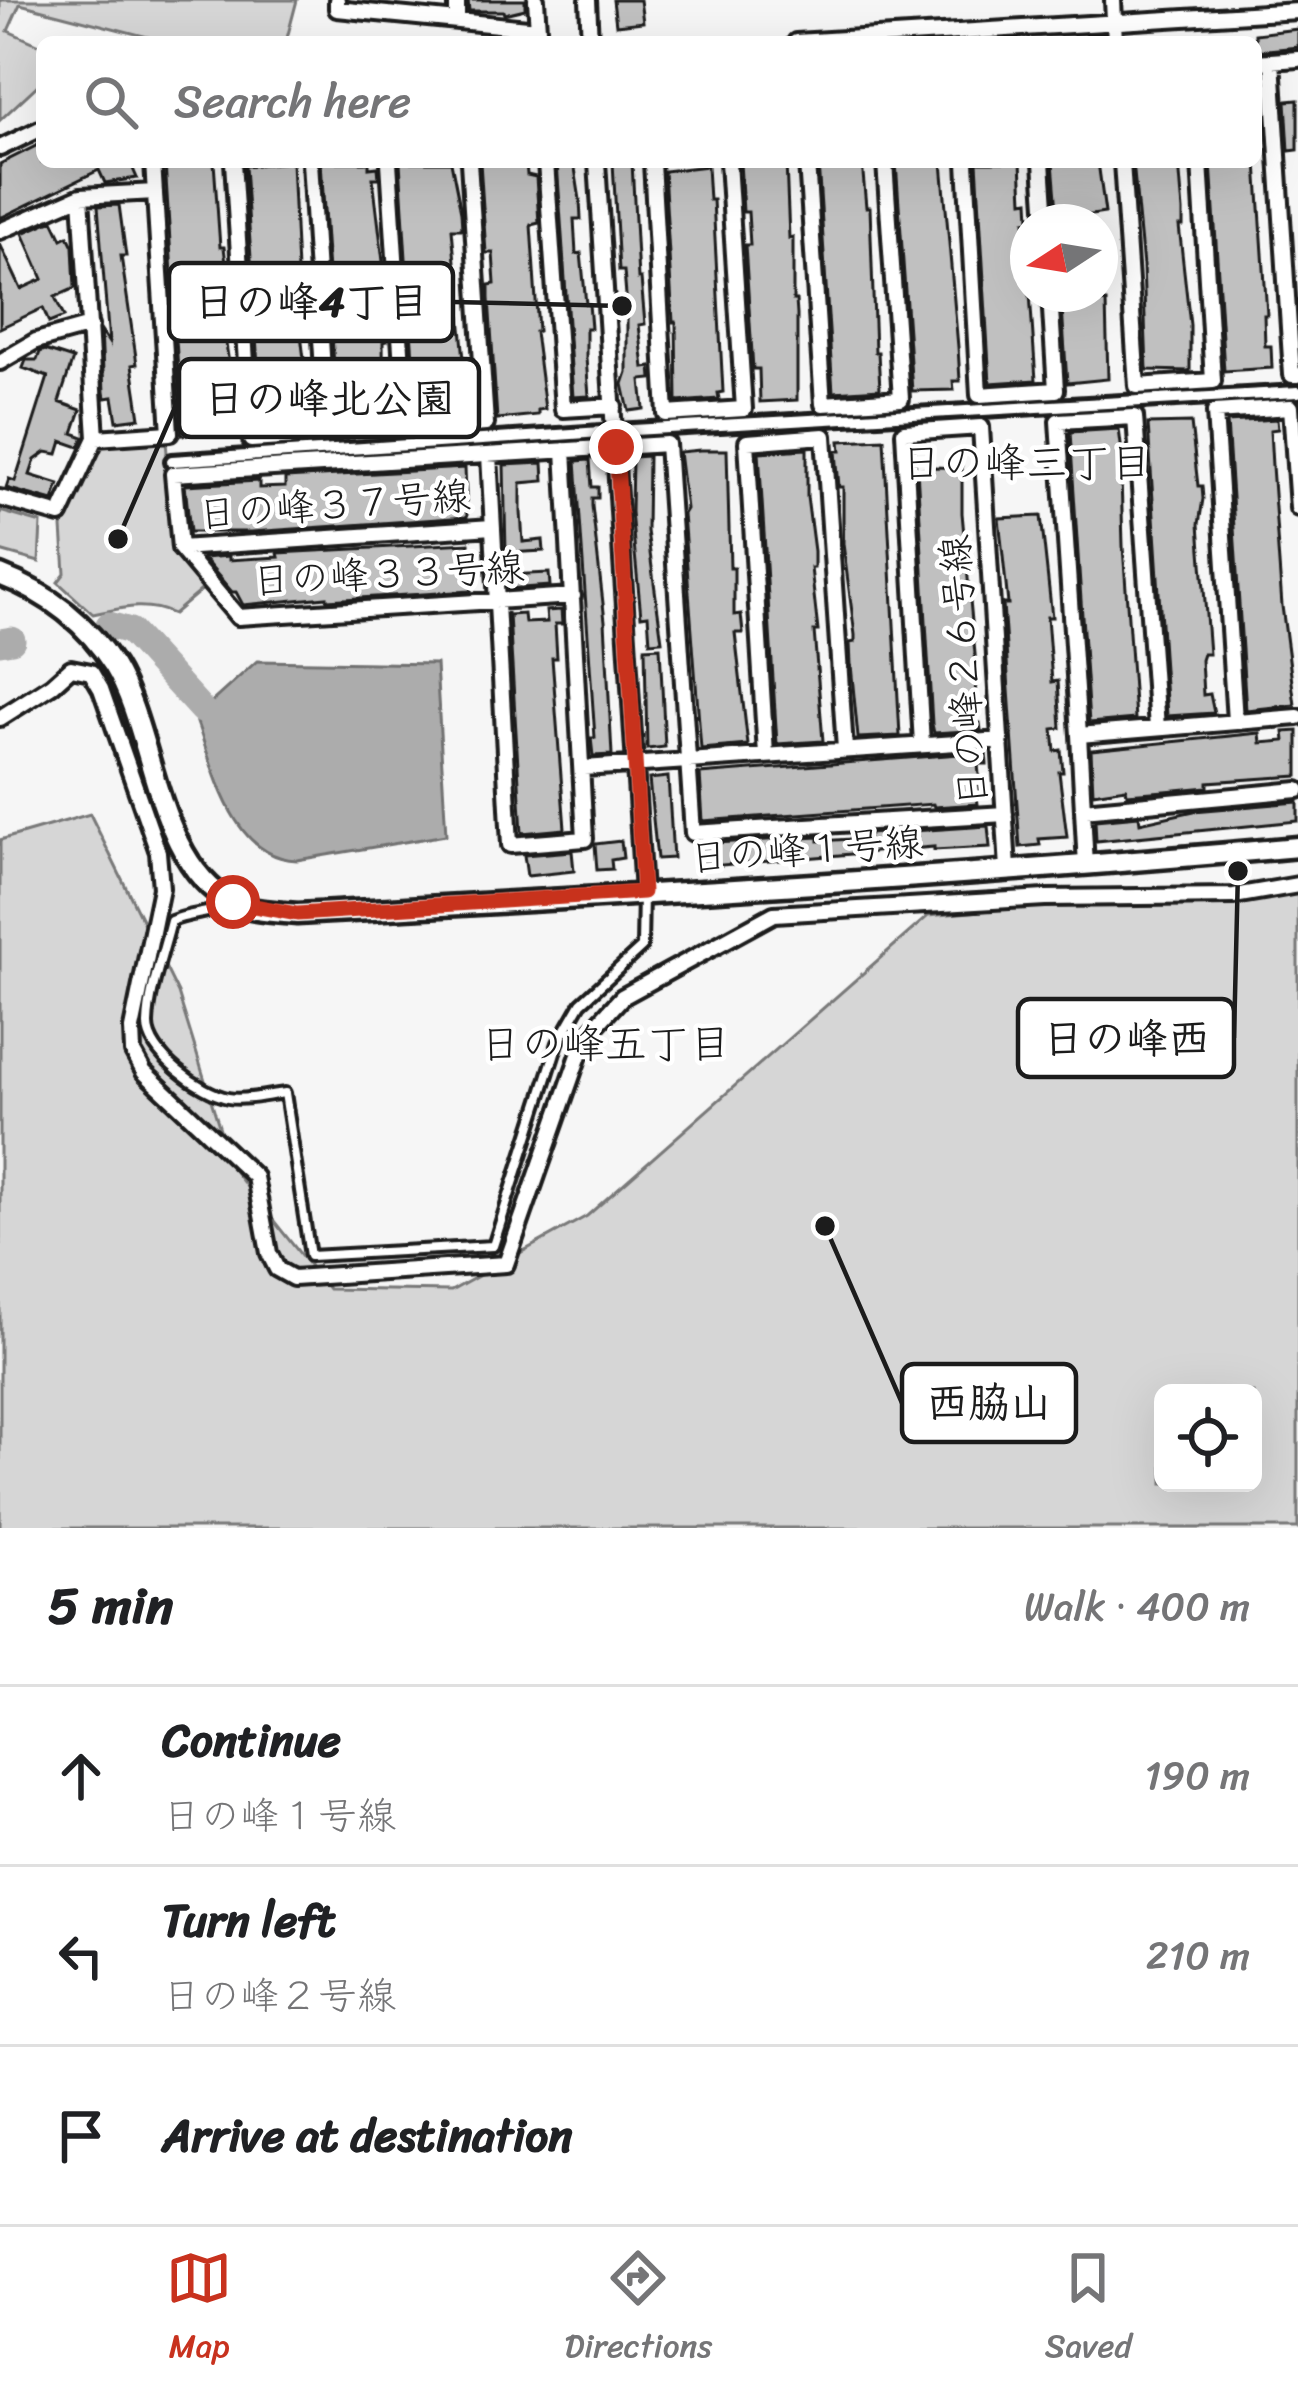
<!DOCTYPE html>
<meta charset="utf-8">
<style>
:root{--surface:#fff;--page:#f2f2f2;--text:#202124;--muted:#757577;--line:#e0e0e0;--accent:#c8321e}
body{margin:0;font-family:Sriracha,"Klee One",sans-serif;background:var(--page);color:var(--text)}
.controls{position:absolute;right:36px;bottom:36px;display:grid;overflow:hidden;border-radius:18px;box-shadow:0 12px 48px #0002}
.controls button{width:108px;height:108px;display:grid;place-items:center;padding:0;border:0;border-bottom:3px solid var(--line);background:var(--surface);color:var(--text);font:60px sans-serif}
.compass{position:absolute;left:1010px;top:204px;width:108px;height:108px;border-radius:50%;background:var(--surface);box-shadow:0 12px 48px #0002;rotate:258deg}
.stop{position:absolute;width:36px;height:36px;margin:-27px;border:9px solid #c8321e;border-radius:50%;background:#fff}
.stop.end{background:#c8321e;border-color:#fff;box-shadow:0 3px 12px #0008}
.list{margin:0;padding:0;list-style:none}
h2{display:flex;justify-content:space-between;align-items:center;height:156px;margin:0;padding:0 48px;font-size:51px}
h2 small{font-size:39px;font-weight:400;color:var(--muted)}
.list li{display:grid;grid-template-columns:78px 1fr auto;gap:36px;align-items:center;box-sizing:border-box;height:180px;padding:0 48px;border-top:3px solid var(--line)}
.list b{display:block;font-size:45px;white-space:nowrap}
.list p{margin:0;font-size:39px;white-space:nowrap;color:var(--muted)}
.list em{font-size:39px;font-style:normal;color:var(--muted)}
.icon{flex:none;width:66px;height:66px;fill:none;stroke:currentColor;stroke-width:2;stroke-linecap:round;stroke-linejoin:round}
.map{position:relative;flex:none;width:1298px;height:1528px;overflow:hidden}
.search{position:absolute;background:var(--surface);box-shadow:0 12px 48px #0002;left:36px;right:36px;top:36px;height:132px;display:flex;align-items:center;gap:30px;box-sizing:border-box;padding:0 42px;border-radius:18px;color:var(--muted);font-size:45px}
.sheet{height:696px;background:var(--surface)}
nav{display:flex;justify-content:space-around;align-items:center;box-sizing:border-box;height:168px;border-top:3px solid var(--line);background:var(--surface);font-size:33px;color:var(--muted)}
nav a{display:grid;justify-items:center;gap:6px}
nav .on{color:var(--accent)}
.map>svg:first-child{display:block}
</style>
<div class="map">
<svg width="1298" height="1528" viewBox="0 0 1298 1528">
<rect width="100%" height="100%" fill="#f6f6f6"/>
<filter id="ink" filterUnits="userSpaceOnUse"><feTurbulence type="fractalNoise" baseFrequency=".00833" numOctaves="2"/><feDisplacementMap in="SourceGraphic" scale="24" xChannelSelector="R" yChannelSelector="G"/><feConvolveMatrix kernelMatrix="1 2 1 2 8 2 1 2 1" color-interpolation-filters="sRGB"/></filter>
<g filter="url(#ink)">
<path fill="#d6d6d6" stroke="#797979" stroke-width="3" fill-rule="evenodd" d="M0,0H297L286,42H167L20,4L8,31L42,46V81L0,120Z
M166,441L175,551L205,587L173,614C145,601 122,608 93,614L58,582L65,573L62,527L99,446Z
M0,511L41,523L39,562L0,551Z
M90,814L178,993L232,1168L328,1289L451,1291L587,1216L928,916L1285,882L1298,891V1528H0V840ZM1163,1393H1253V1483H1163Z"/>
<path fill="#acacac" stroke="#727272" stroke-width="3" d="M257,661L436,664L446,835L297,860C231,858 214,768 195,717Z"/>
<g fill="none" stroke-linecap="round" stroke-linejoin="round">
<path stroke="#acacac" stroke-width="27" d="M109,625L130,631L202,710
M0,642L12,640"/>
</g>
<path fill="#c0c0c0" stroke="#1c1c1c" stroke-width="3" d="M468,0H525V9L504,14L503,11H469Z
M613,0H640L643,22L616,25Z
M1298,29V47L1256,51L1255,34Z
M1298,100V150L1289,151L1286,101Z
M42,143V162H130L137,178L105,183L99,170L0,218V164Z
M165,162H214L220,247H224L230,296L224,297L226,324H223L231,377L225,378L229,422L234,421L236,435L217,436L216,431L182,435Z
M292,162L297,270L305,308L300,309L299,318L312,425L262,428L245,166Z
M321,162H369V168L378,167L379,178H373L385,278L378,279V304L380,328H386L387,341L383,342L384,426L338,429Z
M400,162H451L461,212L462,229H452L469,414L417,418L411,329H415L413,307H409Z
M480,162H526L527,175L536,177L539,223L531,225L538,331L535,332L545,409L538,410V415L497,419L489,298V285L495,284L493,253H486Z
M557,162H574L580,200L581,219H574L576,254L581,253L586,304H589L591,328H586V358L589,396L573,397Z
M613,162H632L638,279H641L645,324L639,325L644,368L651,367L652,379L641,380L644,409L629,411L623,384L627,372V308L624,271H619Z
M740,162H786L789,238L793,237V300H796L797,315V400L760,402L759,369H753L745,245H750L748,212H743Z
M818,162H862L866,207H870L875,352H878L880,389L833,392Z
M896,162H942L958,347L960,381H953L954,390L912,391Z
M977,162H1021L1023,201L1029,200L1030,220L1025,221L1036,380L990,383Z
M1053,162H1098L1105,213L1065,219L1060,215L1057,211Z
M1133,162H1179L1183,211V226H1179L1190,325V371L1147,370L1143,266Z
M1211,162H1257L1267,315H1264L1265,346H1271L1272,368L1224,371Z
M707,166L709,200H713L723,392L718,393L719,399L677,402L676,322H673L664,171Z
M119,205L126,256H121L137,364L132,365L140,418L117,421L113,397L105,398L104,392L101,331L109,343L98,206Z
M53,220L62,239L68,236L73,246L75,288L55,297L64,317L49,323L43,308L0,328V244L21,289L43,279L23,233Z
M1067,294H1084L1085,303L1106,302L1108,379L1067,383L1062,307H1068Z
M45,350L73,359L59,402L81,410L73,433L84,437L79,447L62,441L58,454L46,452L35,460L30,475L59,484L53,501L6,488L9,479L15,481L48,377L23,368L26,360H37L40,352Z
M1277,419L1278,429L1270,430L1272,466L1282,606L1295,705L1246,710L1227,422Z
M1191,423L1198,486H1202L1203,499L1199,524L1209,654H1203L1201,660L1203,695L1210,694L1214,713L1167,716L1148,424Z
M1119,429L1125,476H1121L1123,546L1135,719L1089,723L1070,432Z
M884,439L900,736L858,738L851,665L850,643L855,642V635L843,544V487H839L836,451H841L840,441Z
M807,449V497L814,551V568H811L818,631H814L823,741L777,744L759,452Z
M700,450H727L730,568H734V615L741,614L743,633H735L748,745L701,749L683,514L686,509L679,452Z
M648,456L647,531L662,641L650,642L648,615L641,616L631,512L632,457Z
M590,460L592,487H598V498H592V506L605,621L612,755L593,756L591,738H595L576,461Z
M543,463L544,481L521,483V512L523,542L543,540L544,551L506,553L504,465Z
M933,467L962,468V513L977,676L974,701L975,723H980L981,730L934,733L932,724L917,469Z
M465,468L467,517L251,532H190L185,485L259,481V488L285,487V478Z
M1041,516L1052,617H1047L1052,682L1058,681L1061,728L1053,729L1055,751L1061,750L1063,772H1059L1067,837L1039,839L1040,845L1020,847L1003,604H1008L999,518Z
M469,543L471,591L327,600V597L243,605L236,592H232L203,558L229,556V560L279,557L278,553Z
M549,573L550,586L507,589V575Z
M561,610L562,624H555L557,658H552L565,829L522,833L509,615L524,614L525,623L547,622L546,611Z
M660,647L665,747L647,749L645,648Z
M1298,731V776L1208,782V787L1165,791L1127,794L1126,788L1093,793L1091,750L1260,733L1261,743L1285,741L1284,732Z
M986,752L987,764H978L981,797H977L978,804L934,807L933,804L703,821L700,774Z
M668,777L673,858L657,859L649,779Z
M1298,802V821L1096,841L1095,820L1139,816L1140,823L1194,811Z
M988,826L990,847L934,850V847L699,867L697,844L819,837V841L868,838V834Z
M621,841L623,858L611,860L612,869L597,870L595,844Z
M572,851L574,871L527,876L524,855Z"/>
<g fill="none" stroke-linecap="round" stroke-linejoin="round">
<g stroke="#1c1c1c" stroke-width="16">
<path id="service" d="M232,903C211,915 192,912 171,921C163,954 149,991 148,1024C147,1054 201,1093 228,1098C246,1101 267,1095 285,1093L310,1256L493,1246L558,1043L581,1003L642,947L643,893"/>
</g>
<g stroke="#1c1c1c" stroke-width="20">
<path id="pedestrian" d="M172,461L616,431L1298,392"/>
</g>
<g stroke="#1c1c1c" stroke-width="22">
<path id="minor" d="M337,0V9L538,29L536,0
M457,0V20
M588,0L590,42
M1113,0L1115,42
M796,42L1298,11
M1272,61L1292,375H1298
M1256,62L1298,59
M0,148L42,128
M233,162L251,440L327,435L310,162
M389,162L406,430L486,424L469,162
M546,162L563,409L614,406
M597,162L643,893
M652,162L666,414L744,409L728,162
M807,162L823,404L901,399L885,162
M966,162L979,395L1056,390L1050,294
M1042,162L1046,222
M1122,162L1137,386L1213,381L1200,162
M81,196L96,438
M0,231L81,196L155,192
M0,362L36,341L90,326
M489,455L510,845L585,839L564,450
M0,498L60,515L96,438L170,433L153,162
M180,548L492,527
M573,596L238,617L180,548L173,474L667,444L693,833L1005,814
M0,718L52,685L71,668L91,672L101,689L158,852L161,888L132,1029L133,1052L144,1072L255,1177L269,1253L277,1269L293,1278L506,1264L585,1038L622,997L774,914L1045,898L1234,896L1298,885
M1235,721L1215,412L1291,407L1298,508
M1079,735L1058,421L1135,417L1157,728
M922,744L904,432L981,427L1008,869
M766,755L747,442L824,436L845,749
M584,768L1001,740
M1083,810L1298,790
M1086,866L1079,735L1298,717"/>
</g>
<g stroke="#1c1c1c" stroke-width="27">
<path id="tertiary" d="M0,575C47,593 87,623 114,666C155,733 155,862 233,903C251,912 277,912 297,914C631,896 965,877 1298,847"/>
</g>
<use href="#service" stroke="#fff" stroke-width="8"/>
<use href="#pedestrian" stroke="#fff" stroke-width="10"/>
<use href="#minor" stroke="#fff" stroke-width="14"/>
<use href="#tertiary" stroke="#fff" stroke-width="18"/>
</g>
</g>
<g fill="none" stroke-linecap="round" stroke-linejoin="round" filter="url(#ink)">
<path stroke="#c8321e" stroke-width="15" d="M233,902L297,914L643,892L616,447"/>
</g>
<g text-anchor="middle" stroke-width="9" stroke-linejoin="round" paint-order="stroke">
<g font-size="39" fill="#1c1c1c" stroke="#fff">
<text transform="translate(334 504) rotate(-4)" y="14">日の峰３７号線</text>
<text transform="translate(388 573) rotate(-3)" y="14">日の峰３３号線</text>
<text transform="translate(963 671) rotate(-94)" y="14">日の峰２６号線</text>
<text transform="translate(806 849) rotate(-4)" y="14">日の峰１号線</text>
</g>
<g font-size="42" fill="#1c1c1c" stroke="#fff">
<text x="1026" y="477">日の峰三丁目</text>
<text x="605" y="1058">日の峰五丁目</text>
</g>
</g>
<path fill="none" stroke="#1c1c1c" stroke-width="4.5" d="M622 306L453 302M118 539L179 398M1238 871L1234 1038M825 1226L902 1403"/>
<g fill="#1c1c1c" stroke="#fff" stroke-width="4.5">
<circle cx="622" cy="306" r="12"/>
<circle cx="118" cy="539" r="12"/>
<circle cx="1238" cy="871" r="12"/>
<circle cx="825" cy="1226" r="12"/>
</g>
<g fill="#fff" stroke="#1c1c1c" stroke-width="4.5">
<rect x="169" y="263" width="284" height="78" rx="12"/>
<rect x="179" y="359" width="300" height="78" rx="12"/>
<rect x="1018" y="999" width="216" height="78" rx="12"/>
<rect x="902" y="1364" width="174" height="78" rx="12"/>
</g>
<g font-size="42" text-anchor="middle" font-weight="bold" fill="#1c1c1c">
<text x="311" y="316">日の峰4丁目</text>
<text x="329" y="413">日の峰北公園</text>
<text x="1126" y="1053">日の峰西</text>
<text x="989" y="1417">西脇山</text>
</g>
</svg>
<div class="controls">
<button><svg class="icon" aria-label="locate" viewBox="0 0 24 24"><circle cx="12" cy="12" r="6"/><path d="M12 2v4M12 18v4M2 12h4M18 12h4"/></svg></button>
</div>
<svg class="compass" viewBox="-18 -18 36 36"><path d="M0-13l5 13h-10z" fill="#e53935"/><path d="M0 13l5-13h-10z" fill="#757577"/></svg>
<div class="stop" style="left:233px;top:902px"></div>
<div class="stop end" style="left:616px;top:447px"></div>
<div class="search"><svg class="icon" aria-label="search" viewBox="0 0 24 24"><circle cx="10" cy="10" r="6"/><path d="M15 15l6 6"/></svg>Search here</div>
</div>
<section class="sheet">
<h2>5 min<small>Walk · 400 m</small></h2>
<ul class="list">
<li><svg class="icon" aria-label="ahead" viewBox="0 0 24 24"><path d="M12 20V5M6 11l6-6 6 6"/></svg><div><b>Continue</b><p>日の峰１号線</p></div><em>190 m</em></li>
<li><svg class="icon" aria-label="left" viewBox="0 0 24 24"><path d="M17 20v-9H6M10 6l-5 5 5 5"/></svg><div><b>Turn left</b><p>日の峰２号線</p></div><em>210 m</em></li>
<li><svg class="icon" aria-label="arrive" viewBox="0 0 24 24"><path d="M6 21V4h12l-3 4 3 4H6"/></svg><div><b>Arrive at destination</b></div></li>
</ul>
</section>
<nav>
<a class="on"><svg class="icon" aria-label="map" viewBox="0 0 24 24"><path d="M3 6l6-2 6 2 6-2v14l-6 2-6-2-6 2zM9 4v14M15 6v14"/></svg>Map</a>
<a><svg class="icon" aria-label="directions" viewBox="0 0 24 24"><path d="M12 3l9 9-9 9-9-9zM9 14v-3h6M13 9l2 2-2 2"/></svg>Directions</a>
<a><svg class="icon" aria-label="saved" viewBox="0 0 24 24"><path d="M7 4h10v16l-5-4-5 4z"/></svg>Saved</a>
</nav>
